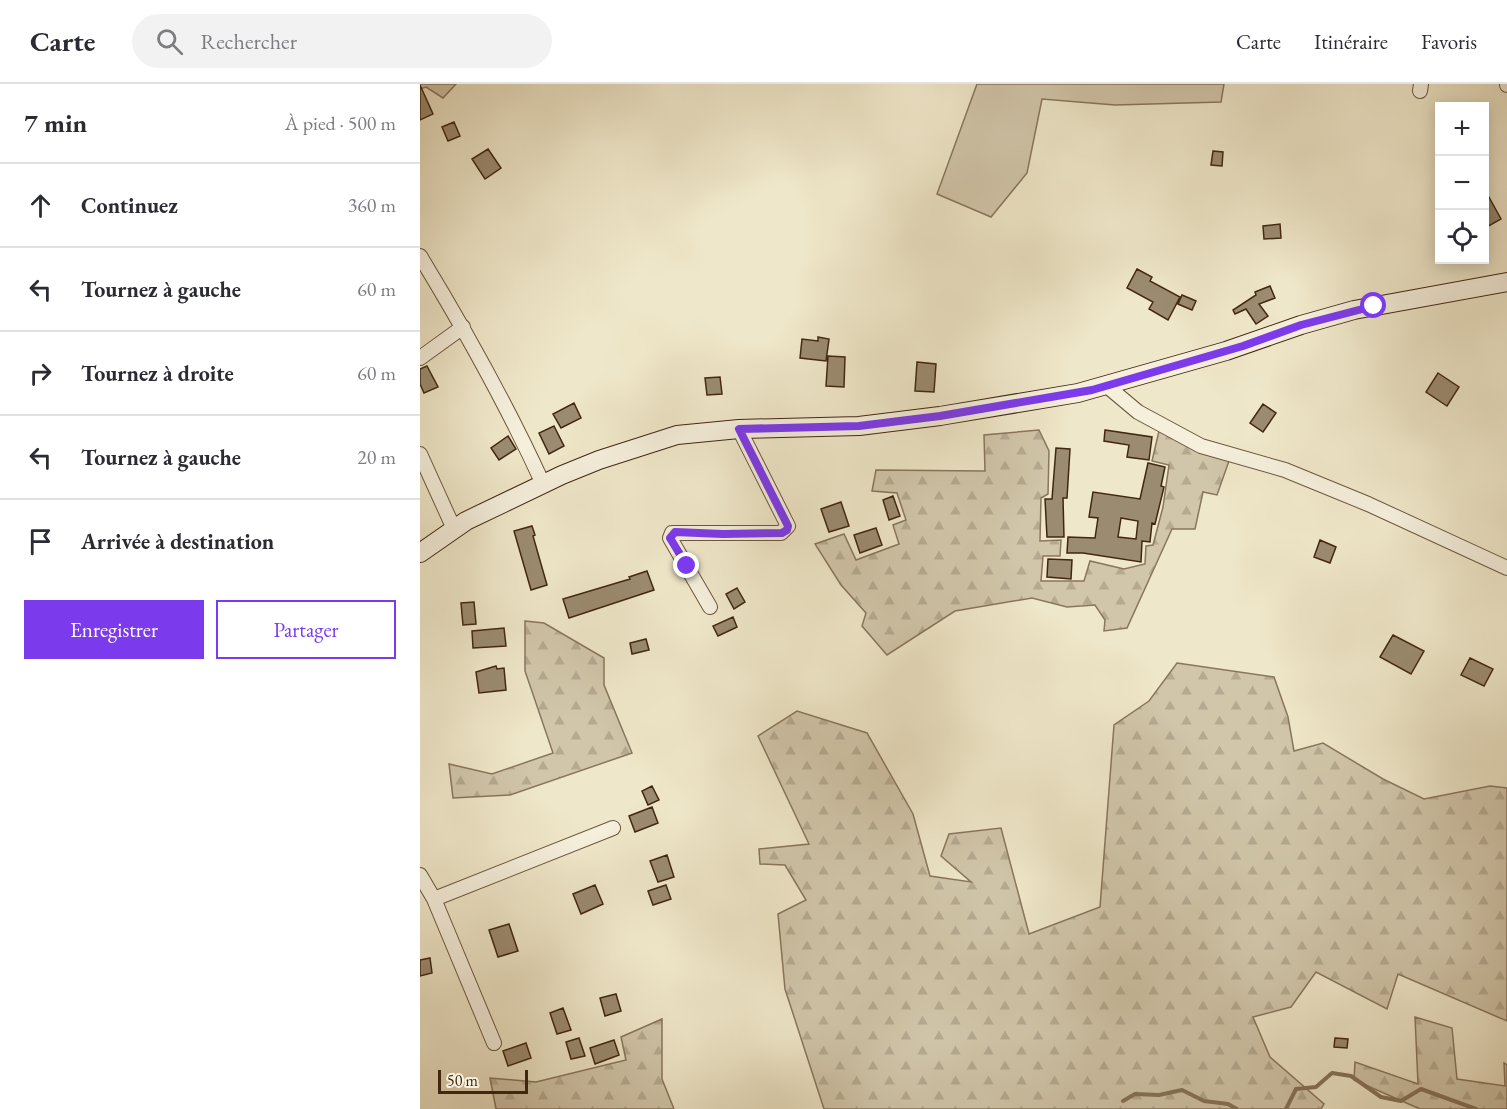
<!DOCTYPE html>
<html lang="fr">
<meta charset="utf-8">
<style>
:root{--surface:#fff;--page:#f2f2f3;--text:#2b2b33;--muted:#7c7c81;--line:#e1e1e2;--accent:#7c3aed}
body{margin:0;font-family:"EB Garamond",serif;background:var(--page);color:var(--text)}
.controls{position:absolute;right:18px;top:18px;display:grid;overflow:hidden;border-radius:0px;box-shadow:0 3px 15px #0003}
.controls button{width:54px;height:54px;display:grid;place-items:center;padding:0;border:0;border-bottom:2px solid var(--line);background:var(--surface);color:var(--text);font:30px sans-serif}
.scale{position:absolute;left:18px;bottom:15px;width:90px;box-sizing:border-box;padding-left:6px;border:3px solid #412710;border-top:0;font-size:16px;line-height:21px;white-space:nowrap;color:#412710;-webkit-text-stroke:4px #f5efdc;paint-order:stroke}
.stop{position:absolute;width:18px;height:18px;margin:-14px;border:4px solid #7c3aed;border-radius:50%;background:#fff}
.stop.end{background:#7c3aed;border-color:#fff;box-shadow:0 2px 6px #0008}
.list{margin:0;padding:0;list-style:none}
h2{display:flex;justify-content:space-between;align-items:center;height:78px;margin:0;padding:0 24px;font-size:26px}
h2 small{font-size:20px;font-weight:400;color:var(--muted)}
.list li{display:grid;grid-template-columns:39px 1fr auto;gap:18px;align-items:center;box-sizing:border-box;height:84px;padding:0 24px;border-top:2px solid var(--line)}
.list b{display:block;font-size:22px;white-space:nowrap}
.list em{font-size:20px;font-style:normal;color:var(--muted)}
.actions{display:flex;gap:12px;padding:18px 24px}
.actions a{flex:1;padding:14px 0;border:2px solid var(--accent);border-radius:0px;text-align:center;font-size:21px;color:var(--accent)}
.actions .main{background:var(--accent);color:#fff}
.icon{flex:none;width:33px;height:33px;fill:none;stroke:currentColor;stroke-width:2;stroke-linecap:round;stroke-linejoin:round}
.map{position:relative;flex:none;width:1087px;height:1025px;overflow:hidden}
header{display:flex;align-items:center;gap:36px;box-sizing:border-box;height:84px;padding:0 30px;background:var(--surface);border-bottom:2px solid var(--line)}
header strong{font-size:28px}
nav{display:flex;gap:33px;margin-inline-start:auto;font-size:21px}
.search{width:420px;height:54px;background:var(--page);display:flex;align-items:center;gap:15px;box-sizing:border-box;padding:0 21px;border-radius:33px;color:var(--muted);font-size:22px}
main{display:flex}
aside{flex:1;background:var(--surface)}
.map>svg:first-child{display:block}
</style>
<header>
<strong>Carte</strong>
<div class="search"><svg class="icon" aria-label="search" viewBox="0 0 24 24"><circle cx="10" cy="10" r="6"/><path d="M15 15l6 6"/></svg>Rechercher</div>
<nav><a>Carte</a><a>Itinéraire</a><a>Favoris</a></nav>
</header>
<main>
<aside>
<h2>7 min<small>À pied · 500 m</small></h2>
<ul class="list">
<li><svg class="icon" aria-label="ahead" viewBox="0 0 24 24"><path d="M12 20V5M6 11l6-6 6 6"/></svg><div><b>Continuez</b></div><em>360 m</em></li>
<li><svg class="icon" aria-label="left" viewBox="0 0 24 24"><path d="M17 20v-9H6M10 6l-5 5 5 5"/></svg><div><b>Tournez à gauche</b></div><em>60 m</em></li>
<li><svg class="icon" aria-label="right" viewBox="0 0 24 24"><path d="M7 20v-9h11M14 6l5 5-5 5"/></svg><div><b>Tournez à droite</b></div><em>60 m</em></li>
<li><svg class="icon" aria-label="left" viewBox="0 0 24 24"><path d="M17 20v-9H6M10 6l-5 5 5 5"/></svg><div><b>Tournez à gauche</b></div><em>20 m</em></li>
<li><svg class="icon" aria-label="arrive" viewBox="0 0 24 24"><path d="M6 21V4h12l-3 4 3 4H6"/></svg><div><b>Arrivée à destination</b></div></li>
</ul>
<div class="actions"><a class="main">Enregistrer</a><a>Partager</a></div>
</aside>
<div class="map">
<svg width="1087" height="1025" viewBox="0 0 1087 1025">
<defs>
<pattern id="forest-firs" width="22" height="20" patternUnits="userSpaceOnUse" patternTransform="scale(1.5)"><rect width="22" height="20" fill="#d1c6aa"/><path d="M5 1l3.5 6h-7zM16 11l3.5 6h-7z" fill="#b5aa91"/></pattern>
</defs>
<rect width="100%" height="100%" fill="#efe7c9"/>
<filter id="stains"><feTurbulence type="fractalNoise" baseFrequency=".00333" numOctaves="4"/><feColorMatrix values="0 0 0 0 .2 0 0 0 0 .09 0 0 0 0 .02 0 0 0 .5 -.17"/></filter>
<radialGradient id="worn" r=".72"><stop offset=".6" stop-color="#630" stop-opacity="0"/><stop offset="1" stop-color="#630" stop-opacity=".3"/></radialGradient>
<path fill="#d1c6aa" stroke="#89765d" stroke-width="1.5" d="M557,0H804L801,18L695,21L622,15L607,89L571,133L517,110Z"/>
<path fill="url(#forest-firs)" stroke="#89765d" stroke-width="1.5" d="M0,0H36L23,14L6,3L0,5Z
M619,346L629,367L628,410L621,414L620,457L641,456L640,472H623L621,497H664L670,477L704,485L725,480L726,462L733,461L743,423L749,381L732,377L739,347L810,374L797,411L783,408L775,445H752L707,544L684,547L685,536L675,521L647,523L612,514L535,527L467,571L442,542L446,529L421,501L395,460L424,450L436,476L479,460L473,441L486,436L477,409L452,407L456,386L565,387L564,351Z
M105,537L124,539L184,574V601L212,669L90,711L33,714L29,680L72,690L133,669L105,587Z
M757,579L854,593L868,633L874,667L903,659L963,695L1004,715L1070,702L1087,704V937L978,890L967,925L896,888L871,923L833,933L850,973L904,1020L901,1025H404L365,905L358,830L386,816L365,781L340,780L339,765L389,760L338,652L377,627L447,649L493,730L510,792L551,798L521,772L529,750L581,744L609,850L680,823L694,641L729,617Z
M995,933L1032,944L1037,995L1085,1002L1084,979L1087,981V1025H1000L934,996L935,978L998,1000Z
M242,935V995L254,1025H76L70,994L116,998L206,976L201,953Z"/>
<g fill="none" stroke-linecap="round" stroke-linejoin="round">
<path stroke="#867359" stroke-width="4" d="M703,1017L715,1010L739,1011L762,1006L784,1017L808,1020L817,1025
M866,1025L876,1005L896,1003L912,989L931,992L961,1013L981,1017L1001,1005L1056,1025"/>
</g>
<path fill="#9b8b70" stroke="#412710" stroke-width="1.5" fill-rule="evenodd" d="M0,1L13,30L0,36Z
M34,38L40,52L28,57L22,43Z
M68,65L81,84L65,95L52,75Z
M793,67L803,68L802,82L791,81Z
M1065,106L1081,135L1065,144Z
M860,140L861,154L844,155L843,142Z
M717,185L732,193L730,197L760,213L748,236L729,225L733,218L707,204Z
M850,202L855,214L839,220L848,232L836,240L826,225L815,230L813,226L836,211L835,208Z
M762,211L776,217L772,226L758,220Z
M398,253L409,255L406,277L380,274L382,255L398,257Z
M408,272L425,273L424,303L406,302Z
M497,278L516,280L514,308L495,307Z
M7,282L18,303L4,309L0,300V285Z
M1018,289L1039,303L1027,322L1006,308Z
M300,293L302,310L287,311L285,294Z
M154,319L161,334L141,344L133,330Z
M843,320L856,329L843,348L830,339Z
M134,342L144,362L129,370L119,349Z
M685,346L732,353L729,376L707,373L709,361L684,357Z
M88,352L96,365L79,376L71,364Z
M636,364L650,365L647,414H643L644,453H627L625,415H632Z
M728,379L745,383L741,402L744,403L735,440L732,439L730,458L722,457L721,478L663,469H647L648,453L675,454L678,434L669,433L673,408L720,415ZM701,434L718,437L716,455L698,453Z
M473,412L480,432L469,436L463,416Z
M421,418L429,442L409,448L401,425Z
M112,442L115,451L113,452L127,501L111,506L94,447Z
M456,444L462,461L440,469L434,451Z
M900,456L916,463L910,479L894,473Z
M628,475L652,476L651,495L627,493Z
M227,487L234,506L149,534L143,515L210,495L209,493Z
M317,504L325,518L314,525L306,510Z
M54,518L56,540L43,541L41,519Z
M313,533L317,543L298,552L293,542Z
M84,544L86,562L53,564L52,547Z
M973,551L1004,567L991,590L960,573Z
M226,555L229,566L212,570L210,559Z
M1050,574L1073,585L1064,602L1041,591Z
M76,582L77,585L84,584L86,606L59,609L56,588Z
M232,702L239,716L228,721L222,707Z
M232,723L238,739L215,748L209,732Z
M247,771L254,793L238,798L230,777Z
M175,801L183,820L161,830L153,810Z
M246,801L251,815L233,821L228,807Z
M89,840L98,867L78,873L69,846Z
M10,874L12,889L0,892V876Z
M196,910L201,927L185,932L180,914Z
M143,924L151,946L137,950L130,929Z
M159,954L165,972L151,975L146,958Z
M915,954L928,955L927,964L914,963Z
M194,956L199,971L175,980L170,964Z
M106,959L111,974L88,982L83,967Z"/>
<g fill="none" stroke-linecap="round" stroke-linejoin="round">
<g stroke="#6c573e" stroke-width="16">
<path id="street" d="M1087,0V1
M1000,7L1001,0
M0,172C45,246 87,321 123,400
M0,274L43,243
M687,302L718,328L781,362L865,386L948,420L1087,484
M0,370L34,445
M290,523L250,454L252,449H361L368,442L319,345
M0,791L14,815L74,959
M14,815L193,744"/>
</g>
<g stroke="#412710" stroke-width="20">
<path id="secondary" d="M0,469L46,437L142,391L179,376L257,351L319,345L439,342L520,332L658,309L806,267L881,241L934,226L1087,198"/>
</g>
<use href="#street" stroke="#f5efdc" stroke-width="14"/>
<use href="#secondary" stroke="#f5efdc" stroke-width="18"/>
</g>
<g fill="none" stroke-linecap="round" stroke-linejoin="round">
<path stroke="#7c3aed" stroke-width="8" d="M267,482L250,454L255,448L303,450L362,449L367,446L368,442L319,345L439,342L520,332L672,306L823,262L881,241L954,222"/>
</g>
<rect width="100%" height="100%" filter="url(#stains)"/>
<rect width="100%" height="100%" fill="url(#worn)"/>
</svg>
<div class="controls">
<button>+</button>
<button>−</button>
<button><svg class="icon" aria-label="locate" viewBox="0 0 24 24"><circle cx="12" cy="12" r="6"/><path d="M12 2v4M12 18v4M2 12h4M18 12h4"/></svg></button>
</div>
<div class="scale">50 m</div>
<div class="stop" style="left:954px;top:222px"></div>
<div class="stop end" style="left:267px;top:482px"></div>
</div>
</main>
